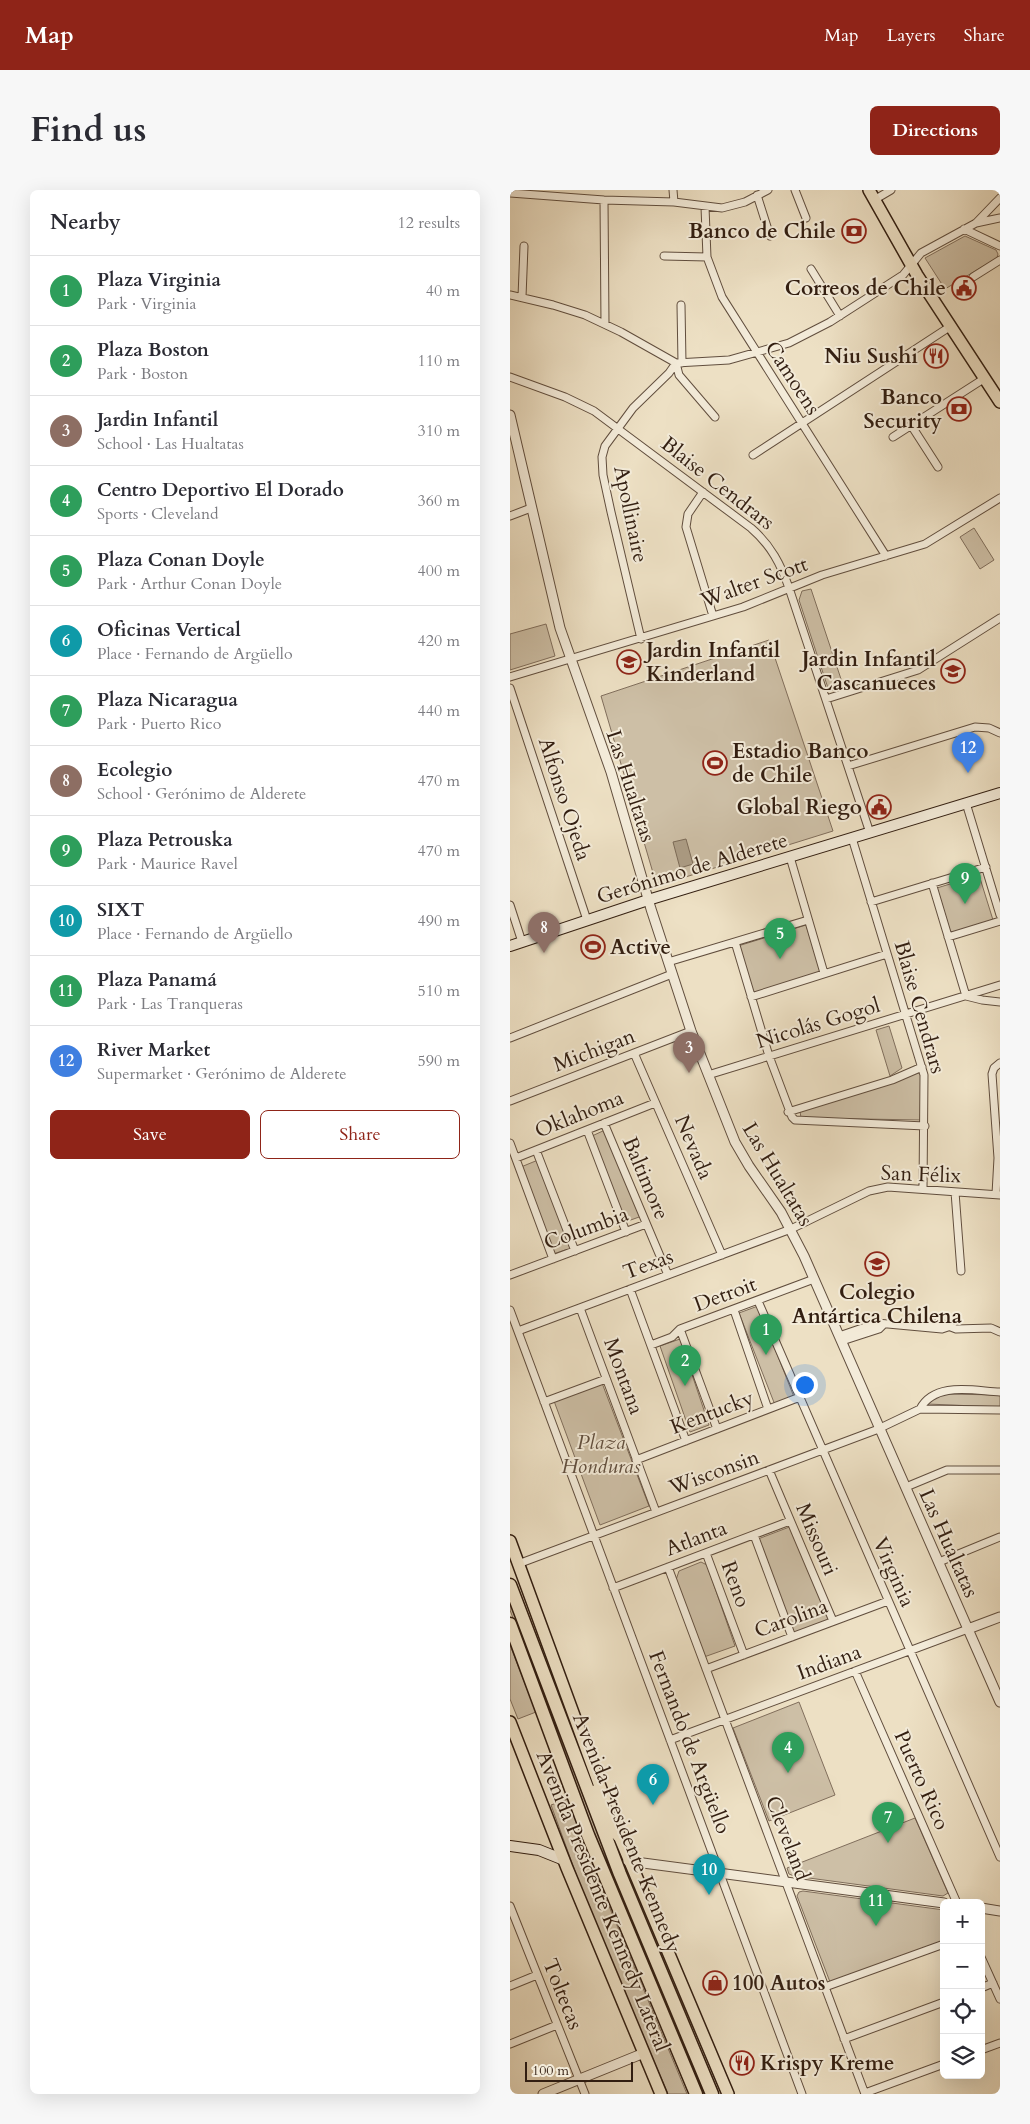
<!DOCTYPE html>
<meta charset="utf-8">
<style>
:root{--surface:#fff;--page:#f7f7f7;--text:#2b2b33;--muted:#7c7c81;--line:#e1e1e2;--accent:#8f2418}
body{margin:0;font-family:Cardo,serif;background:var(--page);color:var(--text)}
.controls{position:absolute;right:15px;bottom:15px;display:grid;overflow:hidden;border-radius:8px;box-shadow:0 5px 20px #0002}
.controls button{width:45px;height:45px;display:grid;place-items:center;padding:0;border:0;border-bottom:1px solid var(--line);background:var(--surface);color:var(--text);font:25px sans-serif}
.scale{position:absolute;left:15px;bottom:12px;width:108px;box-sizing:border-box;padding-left:5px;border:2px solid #321e11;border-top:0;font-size:14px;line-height:18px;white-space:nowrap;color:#321e11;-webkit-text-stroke:4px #f3ebd9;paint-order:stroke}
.you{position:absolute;left:294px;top:1194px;width:18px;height:18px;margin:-12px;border:4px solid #fff;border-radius:50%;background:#1a73e8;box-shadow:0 0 0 8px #1a73e833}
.badge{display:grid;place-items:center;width:32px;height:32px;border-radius:50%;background:var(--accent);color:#fff;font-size:16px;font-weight:700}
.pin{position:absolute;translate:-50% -41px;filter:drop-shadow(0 1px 2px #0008)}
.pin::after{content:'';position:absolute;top:26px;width:18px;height:15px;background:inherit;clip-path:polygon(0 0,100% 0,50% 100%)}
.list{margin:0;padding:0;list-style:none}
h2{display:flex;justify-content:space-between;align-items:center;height:65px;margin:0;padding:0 20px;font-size:21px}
h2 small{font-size:16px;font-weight:400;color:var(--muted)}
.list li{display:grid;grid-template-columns:32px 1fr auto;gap:15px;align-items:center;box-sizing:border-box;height:70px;padding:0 20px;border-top:1px solid var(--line)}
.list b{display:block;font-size:19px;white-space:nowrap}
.list p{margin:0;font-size:16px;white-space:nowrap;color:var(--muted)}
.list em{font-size:16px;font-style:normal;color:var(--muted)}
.actions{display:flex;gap:10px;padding:15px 20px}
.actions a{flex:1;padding:11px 0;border:1px solid var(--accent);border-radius:8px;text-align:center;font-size:18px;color:var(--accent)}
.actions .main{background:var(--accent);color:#fff}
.icon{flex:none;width:28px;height:28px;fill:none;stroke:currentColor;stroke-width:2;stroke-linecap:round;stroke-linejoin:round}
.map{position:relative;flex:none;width:490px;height:1904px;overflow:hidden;border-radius:8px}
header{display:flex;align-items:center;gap:30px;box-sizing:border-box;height:70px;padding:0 25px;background:var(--accent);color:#fff}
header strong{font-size:24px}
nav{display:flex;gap:28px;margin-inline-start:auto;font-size:18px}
.intro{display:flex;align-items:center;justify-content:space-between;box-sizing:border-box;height:120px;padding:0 30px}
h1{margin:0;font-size:35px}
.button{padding:12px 22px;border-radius:8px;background:var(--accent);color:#fff;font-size:18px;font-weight:700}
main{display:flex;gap:30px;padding:0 30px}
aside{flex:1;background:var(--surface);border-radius:8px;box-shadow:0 5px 20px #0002}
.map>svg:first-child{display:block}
</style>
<header>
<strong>Map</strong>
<nav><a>Map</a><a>Layers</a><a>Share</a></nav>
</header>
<div class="intro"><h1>Find us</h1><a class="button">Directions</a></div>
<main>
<aside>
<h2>Nearby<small>12 results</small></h2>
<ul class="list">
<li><span class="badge" style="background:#2e9e5b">1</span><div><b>Plaza Virginia</b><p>Park · Virginia</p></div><em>40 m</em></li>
<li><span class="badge" style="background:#2e9e5b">2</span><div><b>Plaza Boston</b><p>Park · Boston</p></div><em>110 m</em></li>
<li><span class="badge" style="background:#8d6e63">3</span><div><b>Jardin Infantil</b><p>School · Las Hualtatas</p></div><em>310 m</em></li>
<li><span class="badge" style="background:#2e9e5b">4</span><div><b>Centro Deportivo El Dorado</b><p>Sports · Cleveland</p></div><em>360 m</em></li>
<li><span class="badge" style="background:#2e9e5b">5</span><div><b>Plaza Conan Doyle</b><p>Park · Arthur Conan Doyle</p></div><em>400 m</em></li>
<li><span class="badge" style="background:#0f9aa8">6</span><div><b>Oficinas Vertical</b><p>Place · Fernando de Argüello</p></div><em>420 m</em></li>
<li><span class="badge" style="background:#2e9e5b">7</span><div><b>Plaza Nicaragua</b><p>Park · Puerto Rico</p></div><em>440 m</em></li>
<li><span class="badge" style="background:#8d6e63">8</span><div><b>Ecolegio</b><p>School · Gerónimo de Alderete</p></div><em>470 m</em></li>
<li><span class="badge" style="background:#2e9e5b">9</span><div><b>Plaza Petrouska</b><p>Park · Maurice Ravel</p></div><em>470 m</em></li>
<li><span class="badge" style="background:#0f9aa8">10</span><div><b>SIXT</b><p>Place · Fernando de Argüello</p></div><em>490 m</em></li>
<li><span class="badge" style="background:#2e9e5b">11</span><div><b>Plaza Panamá</b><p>Park · Las Tranqueras</p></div><em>510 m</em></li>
<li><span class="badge" style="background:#3f7fe0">12</span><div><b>River Market</b><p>Supermarket · Gerónimo de Alderete</p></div><em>590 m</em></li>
</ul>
<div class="actions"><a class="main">Save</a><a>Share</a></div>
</aside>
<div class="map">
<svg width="490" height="1904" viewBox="0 0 490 1904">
<rect width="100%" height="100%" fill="#ede0c4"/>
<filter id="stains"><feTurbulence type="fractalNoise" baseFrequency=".004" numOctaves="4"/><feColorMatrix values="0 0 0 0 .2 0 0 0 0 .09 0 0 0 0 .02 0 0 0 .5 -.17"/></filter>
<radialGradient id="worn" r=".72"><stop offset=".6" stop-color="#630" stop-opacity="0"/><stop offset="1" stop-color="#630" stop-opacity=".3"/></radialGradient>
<path fill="#cdbfa6" stroke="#806e5c" d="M455,46L486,60L488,64L487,68L435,99L415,68Z
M464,338L484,370L470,379L450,347Z
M301,399L334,498L324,501L318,498L289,410L292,401Z
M36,434L45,466L0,480V444Z
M259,450L323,641L153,694L146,693L91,506Z
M469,685L483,730L441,744L427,698Z
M296,735L311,783L243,804L228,756Z
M379,836L392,878L380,886L366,840Z
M411,879L413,930L291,928L290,921Z
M95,940L132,1026L115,1032L82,946Z
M28,970L61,1058L43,1064L11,977Z
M248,1116L284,1207L265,1215L229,1123Z
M170,1149L199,1235L180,1242L150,1156Z
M92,1193L139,1316L90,1335L44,1211Z
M435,1204L490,1205V1217L417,1214L427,1206Z
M282,1336L319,1430L283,1443L248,1349Z
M191,1372L197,1375L225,1456L194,1467L166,1390L169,1381Z
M0,1411L109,1700L195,1904H192L82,1641L0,1420Z
M0,1455L26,1522L8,1529L0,1509Z
M289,1512L325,1605L259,1631L223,1538Z
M58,1609L96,1709L177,1904H158L77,1714L41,1615Z
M405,1628L438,1703L433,1706L284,1686L279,1684L277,1678Z
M95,1631L101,1642L213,1904L150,1764Z
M293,1701L434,1720V1752L320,1792L287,1706L289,1702Z"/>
<path fill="#ad9e87" stroke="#7c6b58" d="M176,649L183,674L170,678L163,652Z"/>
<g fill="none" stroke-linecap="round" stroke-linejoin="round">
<g stroke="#614e3e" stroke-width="9">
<path id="minor" d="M163,0L164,12
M285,0L296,28
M0,3L94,10L164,12L212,18L235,12L258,0
M247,5L260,46
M94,10L95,134
M364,10L381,0
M195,17L197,67L212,107L376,366
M466,33L490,28
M454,39L490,56
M154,66L197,67
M301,79L330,126
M463,87L490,70
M0,105L43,115L75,125L111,142L166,173L219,170L279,153L320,132L393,85L411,63L466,33L490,8
M12,107L14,56
M171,115L172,173
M166,173L169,185L205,227
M0,187L55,207L84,221L241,338C261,355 271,375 279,398L360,643
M401,235L428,277
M383,247L475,188
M243,265L441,136
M193,302L178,324L176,337L203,426
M0,326L21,318
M131,449L101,322L93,285L92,267L95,256L123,218L159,183L166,173
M0,487L233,417L312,385L415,354L490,308
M0,498L77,730
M316,509L408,480L490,428
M338,576L465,537L479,538L490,543
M456,613L490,725
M342,648L414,885L413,999
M280,667L314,783
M422,693L456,806L472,810L490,812
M361,712L476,677
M0,715L12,752
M438,747L490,731
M225,752L259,866L282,927L285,930L415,936
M158,772L298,730
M241,807L377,764
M0,848L162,784
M124,863L212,1065
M198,885L490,795
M0,911L181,841
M278,922L382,890L412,877
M94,933L158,1085
M77,940L116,1042
M0,953L43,1069
M26,960L65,1061
M6,968L145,913
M445,1002L451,1081
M486,1004L488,968L482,884L484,878L490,873
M0,1085L136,1034
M120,1099L176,1251
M248,1111L490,1667
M70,1118L146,1322
M0,1120L292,1904
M224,1120L258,1219
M418,1136L422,1133L433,1134L446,1139L481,1138L490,1142
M170,1139L207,1239
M8,1141L281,1039L359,1001L378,997L490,1005
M329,1146L367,1133L432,1139L438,1137
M332,1151L369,1139L374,1134
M141,1155L162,1147L170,1139L304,1089
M34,1212L96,1189
M410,1219C425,1191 464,1201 490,1202
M126,1270L290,1207
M259,1280L323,1431
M396,1297L437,1280H490
M244,1345L282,1447
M196,1363L234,1465
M429,1372L490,1347
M8,1374L366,1240L410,1219L490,1220
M158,1377L355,1904
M103,1398L280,1331
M196,1479L378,1411
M345,1481L447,1713
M160,1550L458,1439
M0,1716L75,1904
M471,1767L490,1809
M0,1796L27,1785
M315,1797L434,1754
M471,1798L483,1793
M334,1849L434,1812
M0,1854L47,1835
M471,1860L490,1853
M355,1903L434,1874"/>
</g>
<g stroke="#614e3e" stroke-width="11">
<path id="tertiary" d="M0,225L50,438L101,582L141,719L181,841L225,952L239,976L271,1022L294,1066L490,1512
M458,1439L490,1427
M118,1671L434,1713
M471,1718L490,1721
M33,1904L134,1863"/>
</g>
<g stroke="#321e11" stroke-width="12">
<path id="secondary" d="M0,756L138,710L490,603
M0,1656L29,1660L54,1670"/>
</g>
<g stroke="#321e11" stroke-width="14">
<path id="primary" d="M359,0L407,85L490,212
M0,1351L95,1610
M0,1532L57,1678L151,1904
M105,1636L218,1904"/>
</g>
<g stroke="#321e11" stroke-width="15">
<path id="motorway" d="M0,1395L110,1684L202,1904
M0,1434L78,1645L186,1904
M86,1601L108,1645"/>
</g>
<use href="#minor" stroke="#f3ebd9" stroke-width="7"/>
<use href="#tertiary" stroke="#f3ebd9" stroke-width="9"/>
<use href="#secondary" stroke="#f3ebd9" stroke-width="10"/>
<use href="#primary" stroke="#ede0c4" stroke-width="11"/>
<use href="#motorway" stroke="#ede0c4" stroke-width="12"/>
</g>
<defs>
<g id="bank-ring" transform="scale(1.25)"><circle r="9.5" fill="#f3ebd9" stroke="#8f2418" stroke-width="1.5"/><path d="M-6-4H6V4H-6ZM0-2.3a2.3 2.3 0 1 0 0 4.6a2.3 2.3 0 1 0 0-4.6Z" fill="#8f2418"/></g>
<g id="civic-ring" transform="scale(1.25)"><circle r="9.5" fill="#f3ebd9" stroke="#8f2418" stroke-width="1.5"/><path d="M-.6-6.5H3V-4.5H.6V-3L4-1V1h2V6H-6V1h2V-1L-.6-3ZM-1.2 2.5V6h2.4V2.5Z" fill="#8f2418"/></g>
<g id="restaurant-ring" transform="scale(1.25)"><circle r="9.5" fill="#f3ebd9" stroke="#8f2418" stroke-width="1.5"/><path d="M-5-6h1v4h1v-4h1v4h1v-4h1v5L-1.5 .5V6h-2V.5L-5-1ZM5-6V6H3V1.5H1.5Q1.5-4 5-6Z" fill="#8f2418"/></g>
<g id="school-ring" transform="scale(1.25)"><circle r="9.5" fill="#f3ebd9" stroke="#8f2418" stroke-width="1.5"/><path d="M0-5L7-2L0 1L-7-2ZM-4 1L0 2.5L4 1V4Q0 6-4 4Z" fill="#8f2418"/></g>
<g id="stadium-ring" transform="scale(1.25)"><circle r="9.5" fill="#f3ebd9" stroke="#8f2418" stroke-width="1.5"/><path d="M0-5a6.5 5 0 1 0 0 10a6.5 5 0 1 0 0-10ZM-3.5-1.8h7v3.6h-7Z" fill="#8f2418"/></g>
<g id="shop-ring" transform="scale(1.25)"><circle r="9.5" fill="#f3ebd9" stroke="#8f2418" stroke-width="1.5"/><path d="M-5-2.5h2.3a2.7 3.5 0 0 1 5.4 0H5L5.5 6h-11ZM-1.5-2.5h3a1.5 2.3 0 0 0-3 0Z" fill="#8f2418"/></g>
</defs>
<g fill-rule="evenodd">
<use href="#bank-ring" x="344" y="41"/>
<use href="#civic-ring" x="454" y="98"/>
<use href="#restaurant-ring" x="426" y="166"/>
<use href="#bank-ring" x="449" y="219"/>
<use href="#school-ring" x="119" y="472"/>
<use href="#school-ring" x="443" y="481"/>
<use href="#stadium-ring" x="205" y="573"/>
<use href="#civic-ring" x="369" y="617"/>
<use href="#stadium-ring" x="83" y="757"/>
<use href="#school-ring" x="367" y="1074"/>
<use href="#shop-ring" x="205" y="1793"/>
<use href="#restaurant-ring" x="232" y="1873"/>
</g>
<g text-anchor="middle" stroke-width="4" stroke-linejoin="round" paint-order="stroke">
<g font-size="21" font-weight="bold" fill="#321e11" stroke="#f3ebd9" text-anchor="end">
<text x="326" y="48">Banco de Chile</text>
<text x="436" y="105">Correos de Chile</text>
<text x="408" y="173">Niu Sushi</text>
<text x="432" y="214">Banco<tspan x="432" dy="24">Security</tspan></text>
<text x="136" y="467" text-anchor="start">Jardin Infantil<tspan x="136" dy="24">Kinderland</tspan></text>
<text x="426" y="476">Jardin Infantil<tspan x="426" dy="24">Cascanueces</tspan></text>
<text x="222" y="568" text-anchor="start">Estadio Banco<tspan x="222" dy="24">de Chile</tspan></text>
<text x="352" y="624">Global Riego</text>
<text x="100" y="764" text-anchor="start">Active</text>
<text x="367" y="1109" text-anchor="middle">Colegio<tspan x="367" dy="24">Antártica Chilena</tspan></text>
<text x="222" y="1800" text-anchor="start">100 Autos</text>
<text x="250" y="1880" text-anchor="start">Krispy Kreme</text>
</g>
<g font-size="21" fill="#321e11" stroke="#f3ebd9">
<text transform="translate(283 188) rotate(57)" y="7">Camoens</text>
<text transform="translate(208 293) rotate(38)" y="7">Blaise Cendrars</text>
<text transform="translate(121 324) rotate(78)" y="7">Apollinaire</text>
<text transform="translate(244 392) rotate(-20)" y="7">Walter Scott</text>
<text transform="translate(121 596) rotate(72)" y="7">Las Hualtatas</text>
<text transform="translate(55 609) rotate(72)" y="7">Alfonso Ojeda</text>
<text transform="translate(182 678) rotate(-17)" y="7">Gerónimo de Alderete</text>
<text transform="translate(410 817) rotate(74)" y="7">Blaise Cendrars</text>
<text transform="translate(308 833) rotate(-17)" y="7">Nicolás Gogol</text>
<text transform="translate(84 860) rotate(-21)" y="7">Michigan</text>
<text transform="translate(69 924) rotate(-22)" y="7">Oklahoma</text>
<text transform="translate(184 957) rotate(67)" y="7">Nevada</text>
<text transform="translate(268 984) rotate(59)" y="7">Las Hualtatas</text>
<text transform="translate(411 984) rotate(2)" y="7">San Félix</text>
<text transform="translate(136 988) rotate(67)" y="7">Baltimore</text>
<text transform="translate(76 1038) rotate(-20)" y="7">Columbia</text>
<text transform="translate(138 1074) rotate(-20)" y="7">Texas</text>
<text transform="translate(215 1104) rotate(-20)" y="7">Detroit</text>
<text transform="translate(114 1186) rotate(70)" y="7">Montana</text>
<text transform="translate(202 1222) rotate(-21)" y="7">Kentucky</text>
<text transform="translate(204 1282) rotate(-20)" y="7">Wisconsin</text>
<text transform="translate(186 1348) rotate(-21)" y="7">Atlanta</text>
<text transform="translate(307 1349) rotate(67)" y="7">Missouri</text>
<text transform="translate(439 1353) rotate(66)" y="7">Las Hualtatas</text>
<text transform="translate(384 1382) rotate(66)" y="7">Virginia</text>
<text transform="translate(226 1394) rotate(70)" y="7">Reno</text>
<text transform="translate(281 1428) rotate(-20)" y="7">Carolina</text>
<text transform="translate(319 1472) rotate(-20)" y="7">Indiana</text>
<text transform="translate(180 1552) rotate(69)" y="7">Fernando de Argüello</text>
<text transform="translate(412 1590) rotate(66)" y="7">Puerto Rico</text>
<text transform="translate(117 1643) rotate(68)" y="7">Avenida Presidente Kennedy</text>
<text transform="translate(278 1648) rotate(69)" y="7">Cleveland</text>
<text transform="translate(93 1711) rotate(68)" y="7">Avenida Presidente Kennedy Lateral</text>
<text transform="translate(53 1804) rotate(68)" y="7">Toltecas</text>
</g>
<g font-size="21" font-style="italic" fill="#604e3e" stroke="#f3ebd9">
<text x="91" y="1259">Plaza<tspan x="91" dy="24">Honduras</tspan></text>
</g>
</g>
<rect width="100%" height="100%" filter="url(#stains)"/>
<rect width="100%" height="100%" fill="url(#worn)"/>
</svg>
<div class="controls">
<button>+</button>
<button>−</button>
<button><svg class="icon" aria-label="locate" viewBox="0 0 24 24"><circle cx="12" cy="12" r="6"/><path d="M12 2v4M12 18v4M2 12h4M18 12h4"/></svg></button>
<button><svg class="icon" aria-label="layers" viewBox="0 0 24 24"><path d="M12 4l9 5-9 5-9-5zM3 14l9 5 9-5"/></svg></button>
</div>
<div class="scale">100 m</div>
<div class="you"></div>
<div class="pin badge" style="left:256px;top:1165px;background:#2e9e5b">1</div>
<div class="pin badge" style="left:175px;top:1196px;background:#2e9e5b">2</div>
<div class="pin badge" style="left:179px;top:883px;background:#8d6e63">3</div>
<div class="pin badge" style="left:278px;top:1583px;background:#2e9e5b">4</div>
<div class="pin badge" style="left:270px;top:769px;background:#2e9e5b">5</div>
<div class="pin badge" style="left:143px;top:1615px;background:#0f9aa8">6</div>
<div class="pin badge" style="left:378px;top:1653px;background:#2e9e5b">7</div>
<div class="pin badge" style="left:34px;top:763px;background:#8d6e63">8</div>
<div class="pin badge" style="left:455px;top:714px;background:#2e9e5b">9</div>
<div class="pin badge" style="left:199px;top:1705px;background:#0f9aa8">10</div>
<div class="pin badge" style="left:366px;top:1736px;background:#2e9e5b">11</div>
<div class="pin badge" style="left:458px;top:583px;background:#3f7fe0">12</div>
</div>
</main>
